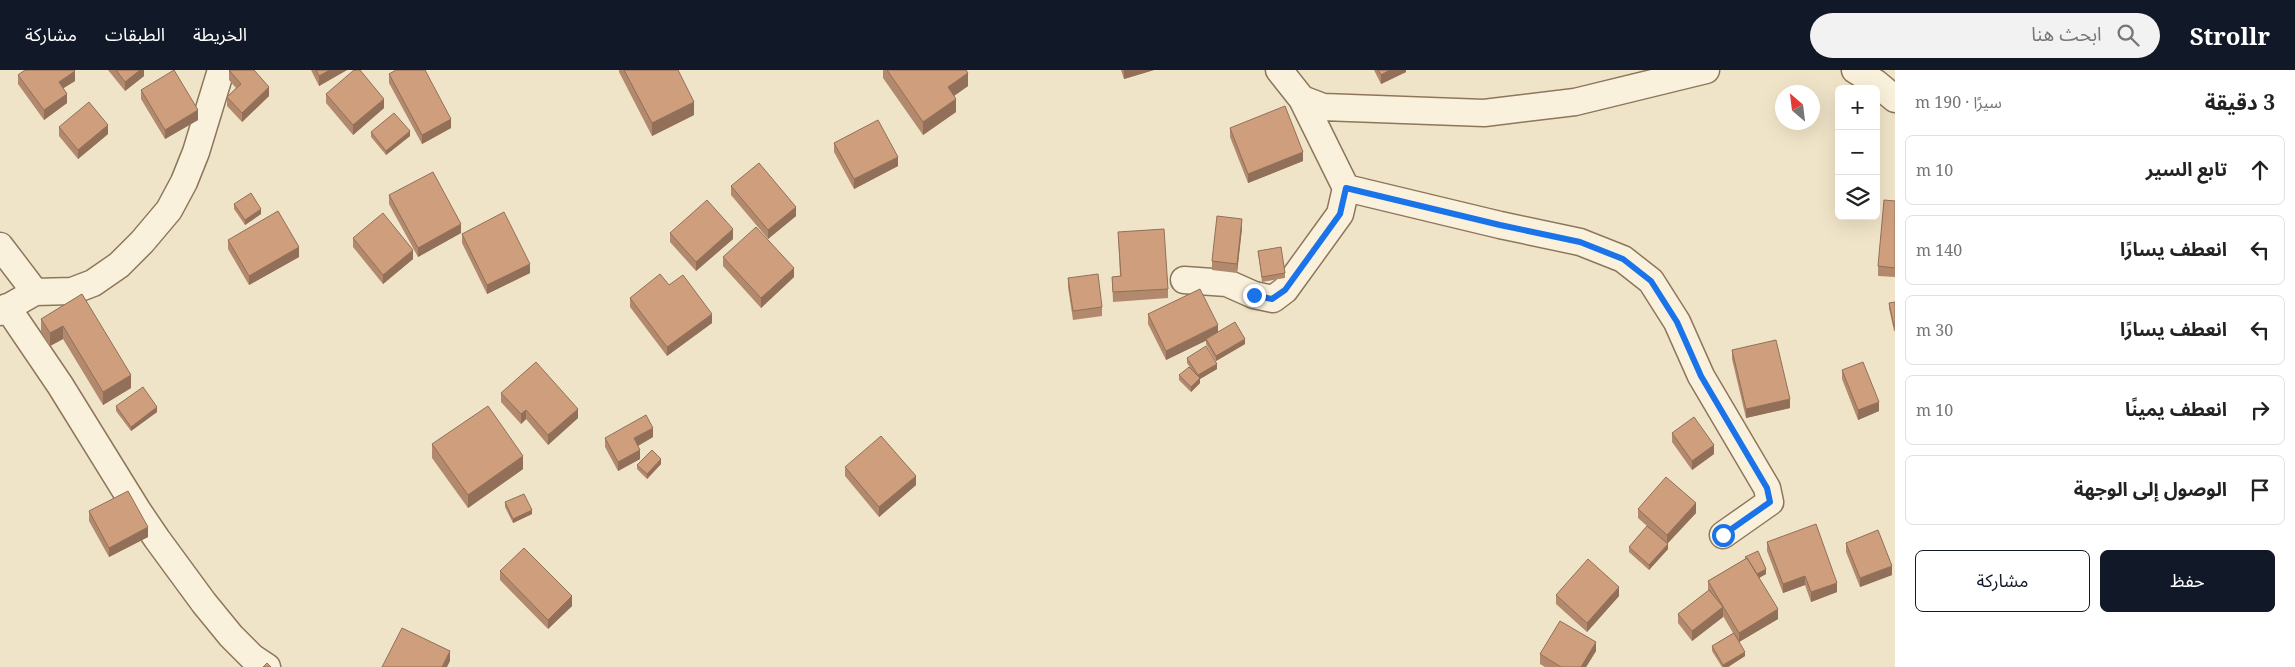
<!DOCTYPE html>
<html lang="ar">
<meta charset="utf-8">
<style>
:root{--surface:#fff;--page:#f2f2f2;--text:#222;--muted:#767676;--line:#e0e0e0;--accent:#111827}
body{margin:0;font-family:"Noto Serif","Noto Sans Arabic",serif;background:var(--page);color:var(--text);direction:rtl}
.controls{position:absolute;right:15px;top:15px;display:grid;overflow:hidden;border-radius:8px;box-shadow:0 5px 20px #0002}
.controls button{width:45px;height:45px;display:grid;place-items:center;padding:0;border:0;border-bottom:1px solid var(--line);background:var(--surface);color:var(--text);font:25px sans-serif}
.compass{position:absolute;left:1775px;top:15px;width:45px;height:45px;border-radius:50%;background:var(--surface);box-shadow:0 5px 20px #0002;rotate:332deg}
.stop{position:absolute;width:15px;height:15px;margin:-11px;border:4px solid #1a73e8;border-radius:50%;background:#fff}
.stop.end{background:#1a73e8;border-color:#fff;box-shadow:0 1px 5px #0008}
.list{margin:0;padding:0;list-style:none}
h2{display:flex;justify-content:space-between;align-items:center;height:65px;margin:0;padding:0 20px;font-size:21px}
h2 small{font-size:16px;font-weight:400;color:var(--muted)}
.list li{display:grid;grid-template-columns:32px 1fr auto;gap:15px;align-items:center;box-sizing:border-box;height:70px;margin:0 10px 10px;padding:0 10px;border:1px solid var(--line);border-radius:8px}
.list b{display:block;font-size:19px;white-space:nowrap}
.list em{font-size:16px;font-style:normal;color:var(--muted)}
.actions{display:flex;gap:10px;padding:15px 20px}
.actions a{flex:1;padding:11px 0;border:1px solid var(--accent);border-radius:8px;text-align:center;font-size:18px;color:var(--accent)}
.actions .main{background:var(--accent);color:#fff}
.icon{flex:none;width:28px;height:28px;fill:none;stroke:currentColor;stroke-width:2;stroke-linecap:round;stroke-linejoin:round}
.map{position:relative;flex:none;width:1895px;height:597px;overflow:hidden;direction:ltr}
header{display:flex;align-items:center;gap:30px;box-sizing:border-box;height:70px;padding:0 25px;background:var(--accent);color:#fff}
header strong{font-size:24px}
nav{display:flex;gap:28px;margin-inline-start:auto;font-size:18px}
.search{width:350px;height:45px;background:var(--page);display:flex;align-items:center;gap:12px;box-sizing:border-box;padding:0 18px;border-radius:28px;color:var(--muted);font-size:19px}
main{display:flex}
aside{flex:1;background:var(--surface)}
.map>svg:first-child{display:block}
</style>
<header>
<strong>Strollr</strong>
<div class="search"><svg class="icon" aria-label="search" viewBox="0 0 24 24"><circle cx="10" cy="10" r="6"/><path d="M15 15l6 6"/></svg>ابحث هنا</div>
<nav><a>الخريطة</a><a>الطبقات</a><a>مشاركة</a></nav>
</header>
<main>
<aside>
<h2>3 دقيقة<small>سيرًا · 190 m</small></h2>
<ul class="list">
<li><svg class="icon" aria-label="ahead" viewBox="0 0 24 24"><path d="M12 20V5M6 11l6-6 6 6"/></svg><div><b>تابع السير</b></div><em>10 m</em></li>
<li><svg class="icon" aria-label="left" viewBox="0 0 24 24"><path d="M17 20v-9H6M10 6l-5 5 5 5"/></svg><div><b>انعطف يسارًا</b></div><em>140 m</em></li>
<li><svg class="icon" aria-label="left" viewBox="0 0 24 24"><path d="M17 20v-9H6M10 6l-5 5 5 5"/></svg><div><b>انعطف يسارًا</b></div><em>30 m</em></li>
<li><svg class="icon" aria-label="right" viewBox="0 0 24 24"><path d="M7 20v-9h11M14 6l5 5-5 5"/></svg><div><b>انعطف يمينًا</b></div><em>10 m</em></li>
<li><svg class="icon" aria-label="arrive" viewBox="0 0 24 24"><path d="M6 21V4h12l-3 4 3 4H6"/></svg><div><b>الوصول إلى الوجهة</b></div></li>
</ul>
<div class="actions"><a class="main">حفظ</a><a>مشاركة</a></div>
</aside>
<div class="map">
<svg width="1895" height="597" viewBox="0 0 1895 597">
<rect width="100%" height="100%" fill="#f0e4c8"/>
<g fill="none" stroke-linecap="round" stroke-linejoin="round">
<g stroke="#8d765c" stroke-width="29">
<path id="street" d="M1279,0L1302,29L1323,37L1484,43L1575,32L1706,0
M1855,0L1876,13L1895,29
M1302,29L1346,118L1500,155L1580,172L1623,189L1651,211L1677,252L1701,306L1767,418L1770,432L1723,465
M0,176L35,222
M1184,210L1227,213L1254,225L1273,229L1285,220L1340,144L1346,118
M7,237L60,315L138,441L157,469L204,533L231,566L252,587L267,597
M0,242L35,222L72,221L93,213L119,195L142,172L169,140L184,112L196,82L221,0"/>
</g>
<use href="#street" stroke="#faf1dc" stroke-width="26"/>
</g>
<path fill="#b2896c" d="M108,0H144V6L125,21Z
M229,0L269,26L242,52L227,36V27L236,18L229,10Z
M311,0H347L319,16Z
M619,0H678L694,45L652,66L619,2Z
M883,0H966L968,16L954,26L956,42L923,65L883,8Z
M1121,0H1154L1124,9Z
M1374,0H1406V2L1381,14Z
M389,4L451,58L422,74L389,13Z
M18,5L75,11L63,18L67,33L44,50L18,14Z
M141,20L198,50L165,69L141,29Z
M326,24L384,38L353,65L326,33Z
M59,57L108,64L78,89L59,66Z
M1230,58L1303,91L1248,113L1230,67Z
M371,62L410,66L386,85L371,67Z
M834,73L898,96L854,119L834,82Z
M731,116L796,146L768,169L731,125Z
M389,125L461,163L418,187L389,134Z
M1895,131V207L1878,206V196Z
M234,134L261,144L245,155L234,139Z
M1242,158L1237,203L1212,200V191Z
M1118,162L1168,219V228L1113,232L1112,207L1120,206Z
M670,163L733,169L696,201L670,172Z
M462,164L530,203L487,224L462,173Z
M353,168L413,189L383,214L353,177Z
M228,170L299,187L249,215L228,179Z
M1258,181L1285,203V208L1262,212Z
M723,187L794,207L761,238L723,196Z
M1068,208L1102,237V246L1073,250L1068,217Z
M82,224L131,318L103,335L63,269L50,276L41,262V249Z
M630,228L712,253L667,286L630,237Z
M1895,232V261H1894L1889,238V233Z
M1148,244L1218,262L1245,274L1216,291L1206,274V270L1166,290L1148,254Z
M1732,280L1790,338L1746,348L1732,289Z
M1187,288L1217,299L1200,309V313L1191,322L1179,310V305L1191,299L1187,293Z
M1842,300L1879,341L1858,350L1842,309Z
M501,323L578,348L548,375L526,349L521,354L501,332Z
M116,336L157,342L131,361L116,341Z
M1672,363L1714,384L1692,400L1672,372Z
M653,367L638,376L640,389L618,401L605,377V368Z
M432,374L523,399L468,438L432,388Z
M661,394L647,409L637,399V395Z
M845,397L916,415L879,447L845,406Z
M505,432L532,444L513,453L505,437Z
M1638,439L1696,443L1667,474L1668,479L1649,500L1629,482V477L1647,456L1638,448Z
M89,441L148,467L109,487L89,451Z
M1767,472L1837,522L1811,532L1805,515L1783,523L1767,481Z
M1846,473L1892,505L1860,517L1846,482Z
M1745,487L1766,504L1759,508L1778,549L1739,572L1745,586L1728,597H1722L1712,581V576L1733,563L1723,546V547L1692,571L1678,553V544L1708,521V511L1745,489Z
M500,501L572,536L548,559L500,510Z
M1556,525L1619,526L1587,562L1556,534Z
M1596,581L1586,597H1545L1540,594V584Z"/>
<path fill="#916f58" d="M140,0H144V6L125,21V12Z
M330,0H347L319,16V6Z
M1124,0H1154L1124,9Z
M1390,0H1406V2L1381,14V5Z
M75,1V11L59,21V12Z
M968,3V16L948,30V17Z
M269,17V26L242,52V43Z
M67,24V33L44,50V40Z
M384,29V38L353,65V55Z
M956,29V42L923,65V52Z
M694,32V45L652,66V53Z
M198,40V50L165,69V60Z
M451,49V58L422,74V65Z
M108,55V64L78,89V80Z
M410,61V66L386,85V81Z
M1303,82V91L1248,113V104Z
M898,87V96L854,119V109Z
M796,137V146L768,169V160Z
M261,139V144L245,155V150Z
M1242,149V158L1237,203V194Z
M461,154V163L418,187V178Z
M733,159V169L696,201V192Z
M299,177V187L249,215V206Z
M413,180V189L383,214V205Z
M530,194V203L487,224V215Z
M794,198V207L761,238V228Z
M712,244V253L667,286V277Z
M1218,255V265L1166,290V281Z
M63,256V269L50,276V263Z
M1245,269V274L1216,291V286Z
M1217,294V299L1200,309V313L1191,322V317L1198,310V305Z
M131,305V318L103,335V322Z
M1790,329V338L1746,348V339Z
M1879,332V341L1858,350V340Z
M157,337V342L131,361V357Z
M578,339V348L548,375V365Z
M526,340V349L521,354V344Z
M653,358V367L634,378V368Z
M1714,375V384L1692,400V391Z
M640,380V389L618,401V392Z
M523,386V399L468,438V425Z
M661,389V394L647,409V404Z
M916,406V415L879,447V437Z
M1696,433V443L1667,474V465Z
M532,440V444L513,453V449Z
M148,457V467L109,487V478Z
M1668,474V479L1649,500V495Z
M1892,496V505L1860,517V508Z
M1766,499V504L1755,510V505Z
M1805,506V515L1783,523V514Z
M1837,513V522L1811,532V522Z
M1619,517V526L1587,562V553Z
M572,526V536L548,559V550Z
M1723,537V547L1692,571V561Z
M1778,539V549L1739,572V563Z
M1596,572V581L1586,597H1581Z
M450,581V591L447,597H442Z
M1745,582V586L1728,597H1723V595Z"/>
<path fill="#cf9f7d" stroke="#916f58" d="M25,0H74L75,1L59,12L67,24L44,40L18,5Z
M116,0H140L125,12Z
M174,0L198,40L165,60L141,20Z
M229,0H254L269,17L242,43L227,27L241,14Z
M316,0H330L319,6Z
M354,0H360L384,29L353,55L326,24Z
M396,0H425L451,49L422,65L389,4Z
M624,0H678L694,32L652,53Z
M887,0H966L968,3L948,17L956,29L923,52Z
M1378,0H1390L1381,5Z
M89,32L108,55L78,80L59,57Z
M1285,36L1303,82L1248,104L1230,58Z
M394,43L410,61L386,81L371,62Z
M878,50L898,87L854,109L834,73Z
M759,93L796,137L768,160L731,116Z
M433,102L461,154L418,178L389,125Z
M251,123L261,139L245,150L234,134Z
M707,130L733,159L696,192L670,163Z
M1884,130L1895,131V198L1878,196Z
M278,141L299,177L249,206L228,170Z
M504,142L530,194L487,215L462,164Z
M383,143L413,180L383,205L353,168Z
M1217,146L1242,149L1237,194L1212,191Z
M756,157L794,198L761,228L723,187Z
M1164,159L1168,219L1113,222L1112,207L1121,206L1118,162Z
M1281,177L1285,203L1262,207L1258,181Z
M660,204L669,215L683,205L712,244L667,277L630,228Z
M1098,204L1102,237L1073,241L1068,208Z
M1200,219L1218,255L1166,281L1148,244Z
M82,224L131,305L103,322L63,256L50,263L41,249Z
M1895,232V256H1894L1889,233Z
M1235,252L1245,269L1216,286L1206,269Z
M1776,270L1790,329L1746,339L1732,280Z
M1206,276L1217,294L1198,305L1187,288Z
M536,292L578,339L548,365L526,340L521,344L501,323Z
M1863,292L1879,332L1858,340L1842,300Z
M1189,297L1200,308L1191,317L1179,305Z
M143,317L157,337L131,357L116,336Z
M488,336L523,386L468,425L432,374Z
M646,345L653,358L634,368L640,380L618,392L605,368Z
M1694,347L1714,375L1692,391L1672,363Z
M881,366L916,406L879,437L845,397Z
M652,380L661,389L647,404L637,395Z
M1666,407L1696,433L1667,465L1638,439Z
M128,421L148,457L109,478L89,441Z
M524,424L532,440L513,449L505,432Z
M1816,454L1837,513L1811,522L1805,506L1783,514L1767,472Z
M1647,456L1668,474L1649,495L1629,477Z
M1878,460L1892,496L1860,508L1846,473Z
M524,478L572,526L548,550L500,501Z
M1758,481L1766,499L1757,504L1747,488H1746L1745,487Z
M1747,488L1778,539L1739,563L1708,511Z
M1588,489L1619,517L1587,553L1556,525Z
M1709,520L1723,537L1692,561L1678,544Z
M1560,551L1596,572L1581,597H1561L1540,584Z
M402,558L450,581L442,597H382Z
M1734,563L1745,582L1723,595L1712,576Z
M267,593L271,597H263Z"/>
<g fill="none" stroke-linecap="round" stroke-linejoin="round">
<path stroke="#1a73e8" stroke-width="6" d="M1254,225L1272,229L1285,220L1340,144L1346,118L1500,155L1580,172L1623,189L1651,211L1677,252L1701,306L1767,418L1770,432L1723,465"/>
</g>
</svg>
<div class="controls">
<button>+</button>
<button>−</button>
<button><svg class="icon" aria-label="layers" viewBox="0 0 24 24"><path d="M12 4l9 5-9 5-9-5zM3 14l9 5 9-5"/></svg></button>
</div>
<svg class="compass" viewBox="-18 -18 36 36"><path d="M0-13l5 13h-10z" fill="#e53935"/><path d="M0 13l5-13h-10z" fill="#767676"/></svg>
<div class="stop" style="left:1723px;top:465px"></div>
<div class="stop end" style="left:1254px;top:225px"></div>
</div>
</main>
